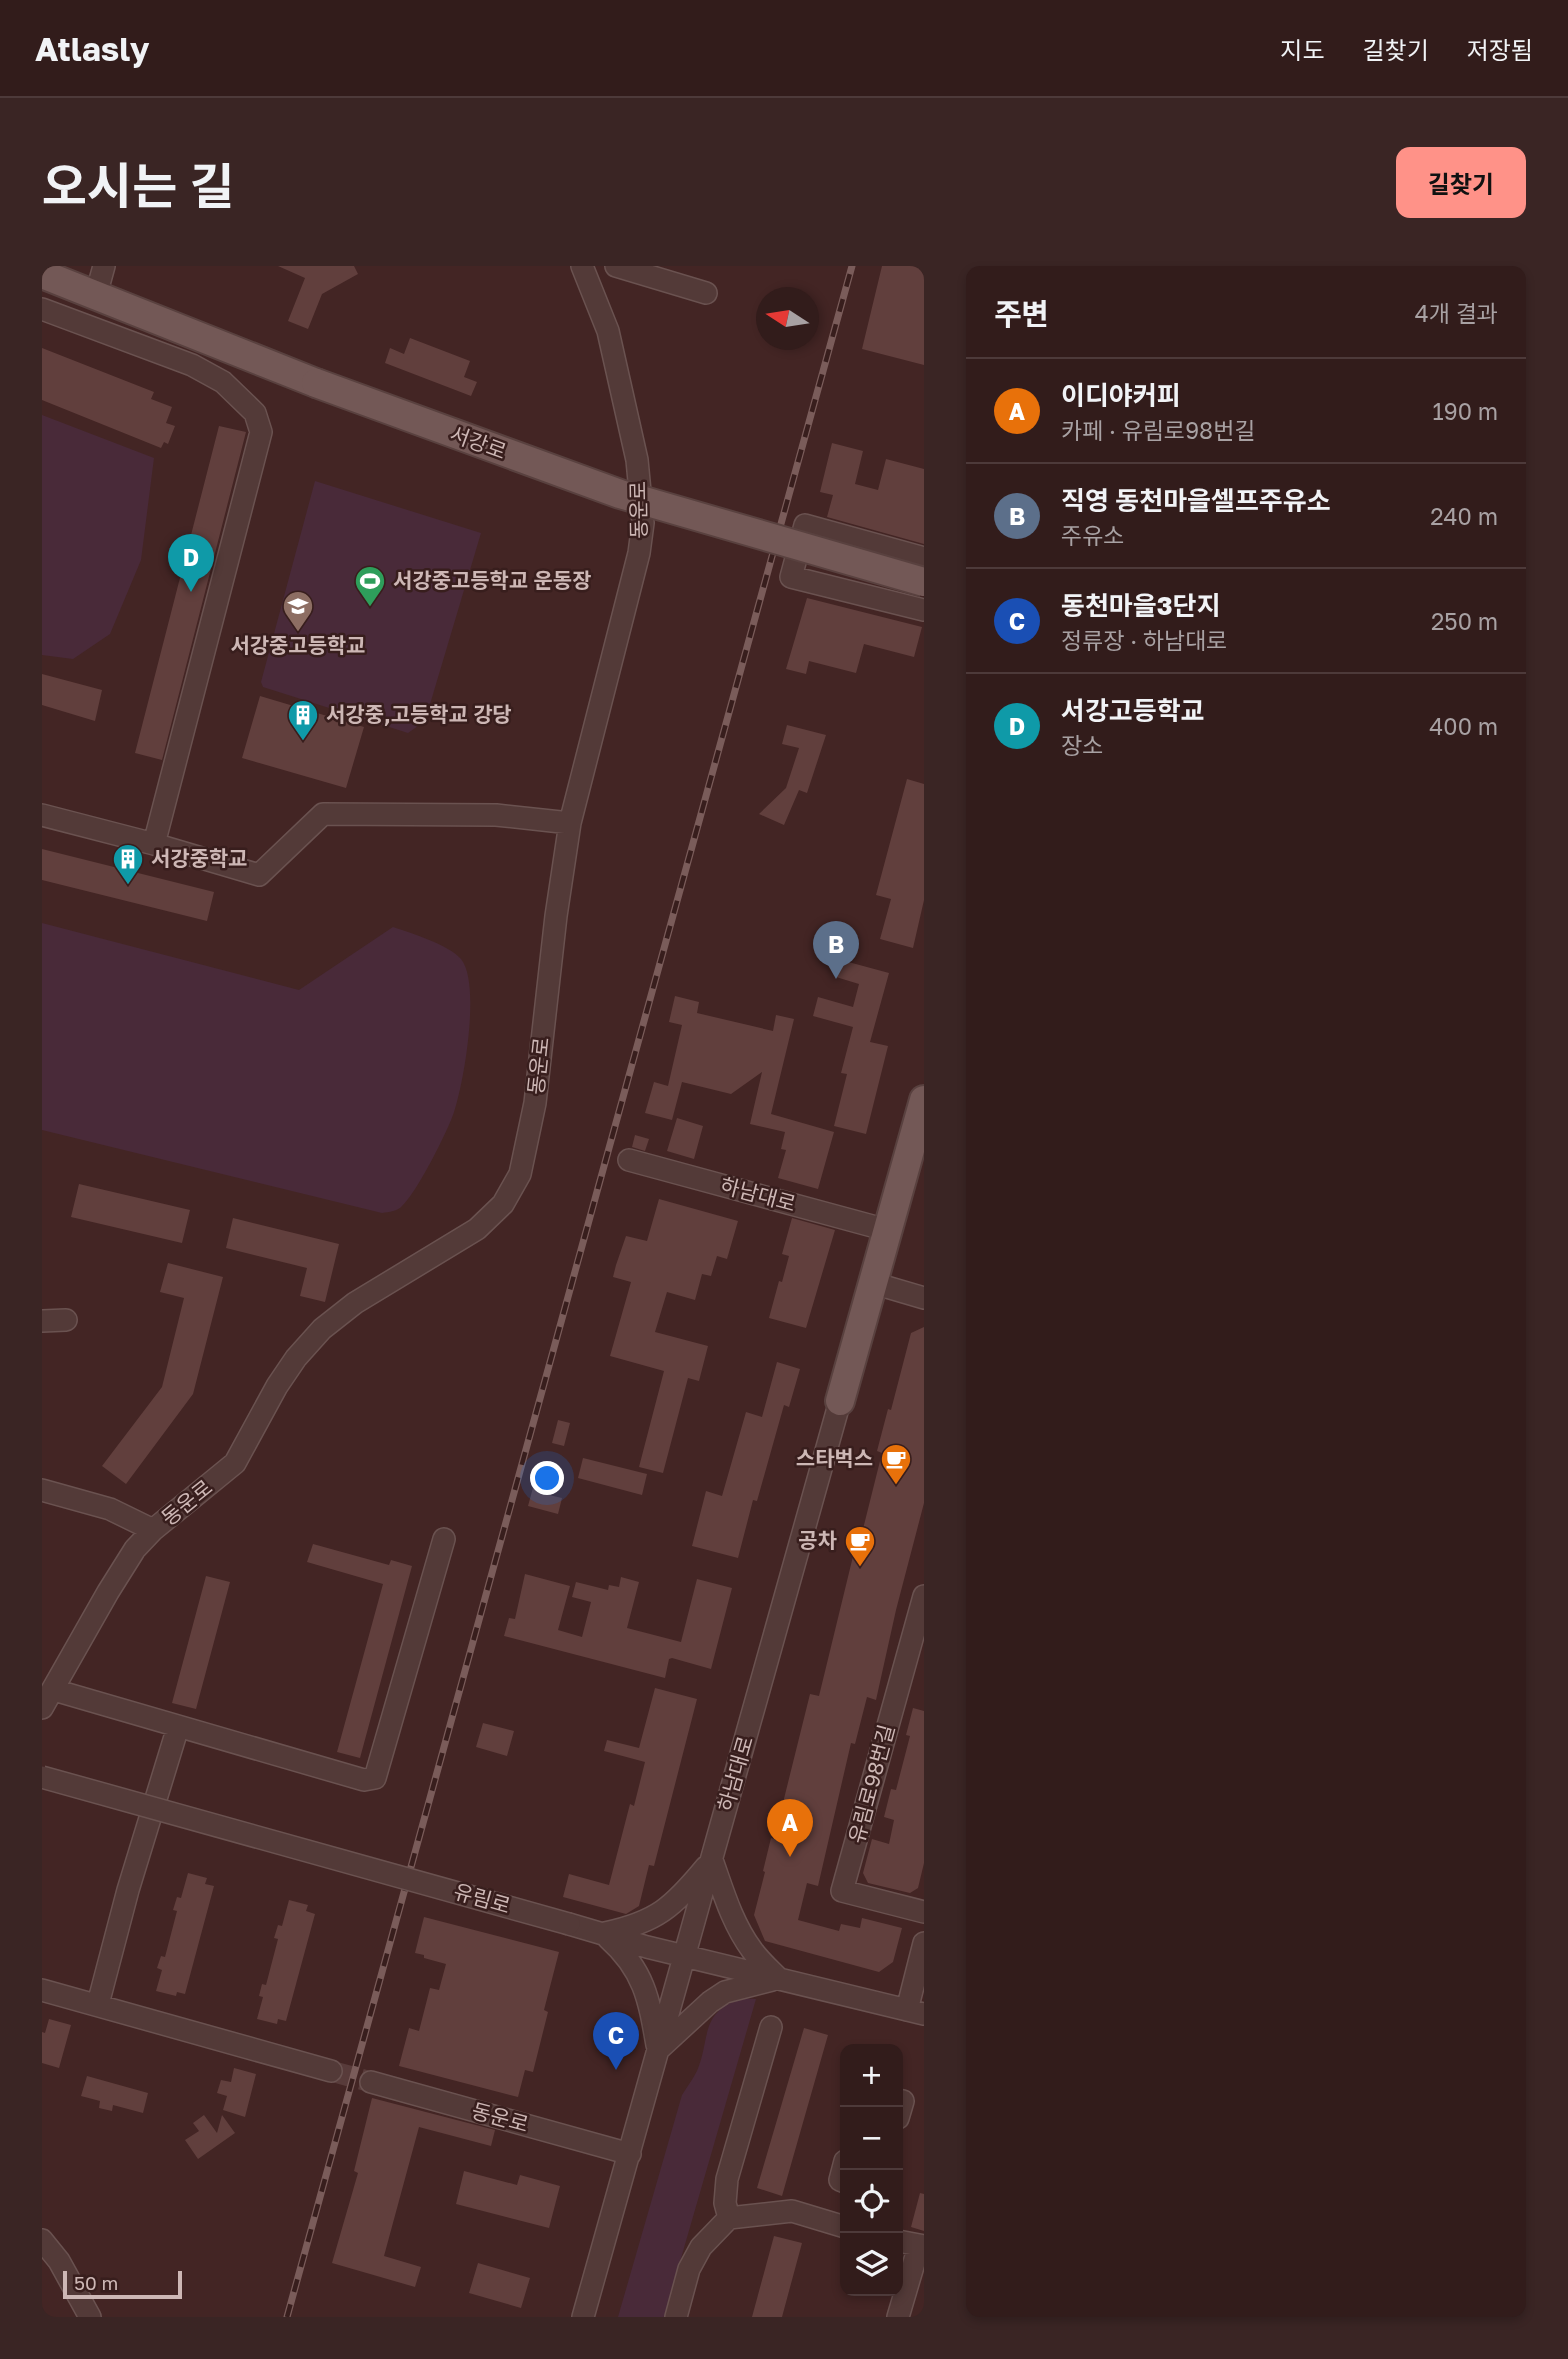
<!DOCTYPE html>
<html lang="ko">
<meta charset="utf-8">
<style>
:root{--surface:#321c1b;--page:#3a2524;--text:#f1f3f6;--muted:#a8a1a3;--line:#4d3a3a;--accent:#ff9288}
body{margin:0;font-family:"Golos Text","Noto Sans KR",sans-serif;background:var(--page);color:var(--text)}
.controls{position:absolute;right:21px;bottom:21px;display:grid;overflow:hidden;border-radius:14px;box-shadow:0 4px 10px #0003}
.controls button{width:63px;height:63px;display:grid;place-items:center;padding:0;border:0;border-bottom:2px solid var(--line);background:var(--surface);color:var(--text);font:35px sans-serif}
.compass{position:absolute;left:714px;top:21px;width:63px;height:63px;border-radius:50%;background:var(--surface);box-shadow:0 4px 10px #0003;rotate:282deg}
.scale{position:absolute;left:21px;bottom:18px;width:119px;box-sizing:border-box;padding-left:7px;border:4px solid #cdb7b5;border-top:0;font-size:19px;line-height:24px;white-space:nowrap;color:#cdb7b5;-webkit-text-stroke:5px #381e1d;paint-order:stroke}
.you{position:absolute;left:506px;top:1213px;width:24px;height:24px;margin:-18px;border:5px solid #fff;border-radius:50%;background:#1a73e8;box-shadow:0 0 0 10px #1a73e833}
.badge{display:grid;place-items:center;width:46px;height:46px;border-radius:50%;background:var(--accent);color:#fff;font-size:23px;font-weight:700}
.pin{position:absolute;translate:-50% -58px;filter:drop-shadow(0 2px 4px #0008)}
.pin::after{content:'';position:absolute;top:37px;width:24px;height:21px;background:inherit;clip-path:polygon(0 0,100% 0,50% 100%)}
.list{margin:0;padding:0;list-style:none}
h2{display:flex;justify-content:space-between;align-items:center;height:91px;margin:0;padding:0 28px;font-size:30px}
h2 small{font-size:23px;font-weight:400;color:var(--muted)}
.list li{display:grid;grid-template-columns:46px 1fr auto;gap:21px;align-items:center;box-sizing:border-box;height:105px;padding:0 28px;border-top:2px solid var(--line)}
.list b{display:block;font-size:26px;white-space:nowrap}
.list p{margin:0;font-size:23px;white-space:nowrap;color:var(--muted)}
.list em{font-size:23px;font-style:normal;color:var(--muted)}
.icon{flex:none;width:38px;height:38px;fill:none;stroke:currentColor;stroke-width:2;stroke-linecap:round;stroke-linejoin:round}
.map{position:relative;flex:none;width:882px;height:2051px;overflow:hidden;border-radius:14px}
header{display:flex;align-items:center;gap:42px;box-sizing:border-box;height:98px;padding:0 35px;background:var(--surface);border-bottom:2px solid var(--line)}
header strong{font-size:33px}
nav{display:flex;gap:38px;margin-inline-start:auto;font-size:24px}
.intro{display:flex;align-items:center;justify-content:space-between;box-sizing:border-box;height:168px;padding:0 42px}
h1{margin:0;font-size:49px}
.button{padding:18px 32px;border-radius:14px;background:var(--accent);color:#111;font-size:24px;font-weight:700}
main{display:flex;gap:42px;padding:0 42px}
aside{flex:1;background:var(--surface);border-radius:14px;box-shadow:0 4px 10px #0003}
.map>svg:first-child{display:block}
</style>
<header>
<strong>Atlasly</strong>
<nav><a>지도</a><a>길찾기</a><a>저장됨</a></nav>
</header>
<div class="intro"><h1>오시는 길</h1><a class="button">길찾기</a></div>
<main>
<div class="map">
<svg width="882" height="2051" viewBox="0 0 882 2051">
<rect width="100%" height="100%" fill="#432524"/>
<path fill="#492a39" d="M0,149L112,192L99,294L68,368L31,393L0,389Z
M273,215L439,267L383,455L366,467L221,421L219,416Z
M0,657L257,724L351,661C369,667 407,679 419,693C439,717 422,817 412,846C406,865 374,928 360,940C356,945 347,946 340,947L0,864Z
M696,1732L714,1733L622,2051H576L640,1829C645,1821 651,1813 655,1805C669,1771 657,1751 696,1732Z"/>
<path fill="#613f3d" d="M236,0H312L316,8L280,28L266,63L246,55L263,12Z
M840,0H882V99L820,83Z
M368,72L428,95L422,111L435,116L429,130L343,97L348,82L362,88Z
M0,82L112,126L109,133L130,141L124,157L133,160L126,178L122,176L119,182L0,134Z
M177,160L204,166L120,494L93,487Z
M790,177L821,185L813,218L836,224L844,193L882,203V278L785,251L791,229L778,226Z
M765,332L880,361L872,391L822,378L814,407L767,395L764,408L744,403Z
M0,408L60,424L53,455L0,439Z
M218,430L322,461L304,522L200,492Z
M745,459L784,469L765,527L757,524L742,559L717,548L744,522L757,482L740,478Z
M865,513L882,518V634L871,682L838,673L849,633L834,629Z
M0,583L172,626L165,655L0,614Z
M799,694L847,707L828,776L846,780L824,868L792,860L805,808L799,807L811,761L771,750L776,731L811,741L817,718L794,711Z
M633,730L657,736L655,747L731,765L734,749L752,753L729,848L792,866L776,923L736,912L744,884L739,883L743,866L708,858L720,806L689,828L640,816L630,854L603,847L612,816L626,820L640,759L627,756Z
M635,852L661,860L652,893L625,885Z
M593,869L607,873L603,885L590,881Z
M37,918L148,944L140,977L29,951Z
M617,933L696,955L685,993L675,990L669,1010L660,1008L653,1034L625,1026L613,1066L666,1080L657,1115L646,1112L621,1207L597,1201L622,1105L568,1090L589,1016L571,1011L574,999L584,970L605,975Z
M191,952L297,978L283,1036L258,1030L265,1002L184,982Z
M750,952L793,964L764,1062L727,1052L737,1015L740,1016L747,990L740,988Z
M126,997L181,1011L151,1128L84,1218L60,1200L120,1121L142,1032L118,1026Z
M882,1061V1237L854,1344L834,1434L825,1431L813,1478L809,1477L776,1620L765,1617L756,1654L797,1665L799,1658L818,1662L820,1652L860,1662L851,1696L837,1706L723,1675L712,1649L723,1606L721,1605L729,1572L732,1573L768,1428L777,1430L814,1278L817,1279L840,1187L835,1185L846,1143L849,1144L869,1067Z
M735,1096L758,1103L747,1141L742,1139L715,1235L711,1234L696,1292L650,1280L664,1225L680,1230L704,1146L720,1151Z
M516,1154L528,1157L522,1180L510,1177Z
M541,1192L605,1208L600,1229L536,1212Z
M492,1218L507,1229L520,1232L516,1248L486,1240Z
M271,1278L347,1299L349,1294L370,1300L318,1492L295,1486L341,1318L265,1296Z
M483,1308L528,1320L516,1364L540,1371L549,1336L530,1331L534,1316L566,1324L567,1319L577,1321L579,1311L597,1316L585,1362L639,1376L655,1313L690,1322L669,1403L630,1392L627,1393L623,1412L462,1370L467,1352L473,1353Z
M164,1310L188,1316L154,1443L130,1437Z
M613,1422L655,1433L612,1600L607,1599L597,1640L584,1648L521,1631L527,1608L567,1619L588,1538L592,1540L603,1496L562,1485L565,1474L597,1482Z
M871,1442L882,1445V1597L876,1622L868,1627L826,1617L821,1607L830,1573L847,1578L852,1554L842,1551L849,1523L854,1524L868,1470L864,1469Z
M441,1457L472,1465L465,1490L434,1481Z
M146,1607L165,1612L163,1618L172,1620L143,1728L135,1726L134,1730L114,1725L120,1704L115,1702L119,1690L123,1691L135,1645L131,1644L135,1631L139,1632Z
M247,1634L266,1639L264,1645L273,1648L244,1755L236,1753L235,1758L215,1753L221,1731L217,1730L220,1718L224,1719L236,1673L232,1672L236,1659L240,1660Z
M382,1651L517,1686L502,1744L506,1746L491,1806L483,1804L476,1831L357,1800L367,1762L377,1765L388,1722L397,1724L404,1698L382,1692V1689L373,1687Z
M7,1753L29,1759L17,1802L0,1797V1766L3,1767Z
M762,1762L786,1769L740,1930L715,1922Z
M192,1802L214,1808L203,1851L181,1844L185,1830L175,1827L179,1814L189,1816Z
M45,1810L106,1827L101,1847L71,1839L70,1845L57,1842L58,1835L39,1830Z
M330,1832L453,1864L449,1880L377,1861L342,1990L379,2001L373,2021L290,1997L316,1907L312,1905Z
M162,1849L175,1867L180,1849L193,1867L156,1893L143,1874L157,1865L151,1857Z
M422,1905L475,1919L478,1909L518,1920L507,1962L414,1938Z
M878,1927L882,1928V1965L869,1961Z
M732,1970L760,1977L740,2051H710Z
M436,1997L488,2012L479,2042L427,2027Z"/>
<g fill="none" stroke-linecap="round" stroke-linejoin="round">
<path stroke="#583b3a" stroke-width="21" stroke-dasharray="21 10" stroke-linecap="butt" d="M289,1805L329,1816"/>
<g stroke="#6a5250" stroke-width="24">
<path id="minor" d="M574,0L664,27
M54,29L62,0
M0,43L150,99L181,116L213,147L219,166L112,578
M882,292L763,259L749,311L882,344
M0,549L112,578L217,609L281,548L454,549L528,557
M587,894L845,964
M831,1017L882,1032
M0,1055L24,1054
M0,1224L68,1243L111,1264
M882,1330L800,1625L882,1646
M12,1424L322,1514L333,1512L402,1273
M0,1442L66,1326L93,1283L111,1264L193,1197L235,1120L254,1092L280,1063L313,1037L435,963L461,938L478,908L493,837L514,650L528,557L597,287L601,257L595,194L566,65L540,0
M670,1594C681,1625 690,1657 710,1684C717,1694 727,1703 736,1712
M527,1658L605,1681L882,1748
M563,1667C615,1656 631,1641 664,1601
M566,1672C602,1704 607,1733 615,1779
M0,1724L289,1805
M56,1738L86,1624L136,1461
M865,1744L882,1677
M617,1783L668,1736L683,1726L730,1714
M329,1816L588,1888
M856,1834L861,1835L856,1852
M803,1895L798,1914L803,1916
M687,1952L683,1937L685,1913L729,1761
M0,1974L17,1995L48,2051
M856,1975L882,1980
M541,2051L798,1135
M634,2051L647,2003L659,1981L687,1952L750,1945L803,1961
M856,2051L877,1980"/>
</g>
<g stroke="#59413f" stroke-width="32">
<path id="major" d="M0,8L274,117
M798,1135L882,834"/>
</g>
<use href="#minor" stroke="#533a38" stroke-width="21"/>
<use href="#major" stroke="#735856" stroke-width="28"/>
<g stroke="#7a5c5a" stroke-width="7">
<path id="rail" d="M245,2051L810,0"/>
</g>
<use href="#rail" stroke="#381e1d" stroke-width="4.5" stroke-dasharray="13" stroke-linecap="butt"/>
<g stroke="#6a5250" stroke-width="24" stroke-linecap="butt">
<path id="minor-bridge" d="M0,1511L527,1658"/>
</g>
<g stroke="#59413f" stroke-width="32" stroke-linecap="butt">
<path id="major-bridge" d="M274,117L578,228L882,316"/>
</g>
<use href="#minor-bridge" stroke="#533a38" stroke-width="21"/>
<use href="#major-bridge" stroke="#735856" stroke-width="28"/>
</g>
<defs>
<g id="stadium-pin" transform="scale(1.575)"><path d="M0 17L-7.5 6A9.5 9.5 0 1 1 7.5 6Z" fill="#2e9e5b" stroke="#381e1d"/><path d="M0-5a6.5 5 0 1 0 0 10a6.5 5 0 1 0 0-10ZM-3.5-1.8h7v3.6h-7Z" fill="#fff"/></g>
<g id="school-pin" transform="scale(1.575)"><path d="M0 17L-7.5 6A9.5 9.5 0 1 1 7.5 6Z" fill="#8d6e63" stroke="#381e1d"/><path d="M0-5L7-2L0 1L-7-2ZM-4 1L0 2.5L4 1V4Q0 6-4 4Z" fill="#fff"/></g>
<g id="building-pin" transform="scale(1.575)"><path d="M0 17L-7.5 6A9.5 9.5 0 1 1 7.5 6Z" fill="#0f9aa8" stroke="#381e1d"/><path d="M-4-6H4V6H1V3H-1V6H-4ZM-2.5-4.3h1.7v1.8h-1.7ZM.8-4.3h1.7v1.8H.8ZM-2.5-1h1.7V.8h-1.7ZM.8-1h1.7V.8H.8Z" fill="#fff"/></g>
<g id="cafe-pin" transform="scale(1.575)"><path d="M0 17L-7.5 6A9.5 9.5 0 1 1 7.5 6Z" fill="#e8710a" stroke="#381e1d"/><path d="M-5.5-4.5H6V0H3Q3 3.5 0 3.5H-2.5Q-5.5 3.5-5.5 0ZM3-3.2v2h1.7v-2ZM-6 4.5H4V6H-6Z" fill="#fff"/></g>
</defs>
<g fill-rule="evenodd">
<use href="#stadium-pin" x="328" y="315"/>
<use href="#school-pin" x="256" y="340"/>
<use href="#building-pin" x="261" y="449"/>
<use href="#building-pin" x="86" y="593"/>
<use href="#cafe-pin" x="854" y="1193"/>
<use href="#cafe-pin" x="818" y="1275"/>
</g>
<g text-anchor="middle" stroke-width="5" stroke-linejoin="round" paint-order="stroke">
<g font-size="21" fill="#cdb7b5" stroke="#381e1d">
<text transform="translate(436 177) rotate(20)" y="7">서강로</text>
<text transform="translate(597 244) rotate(-91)" y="7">동운로</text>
<text transform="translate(497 800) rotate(-84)" y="7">동운로</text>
<text transform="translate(716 929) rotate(15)" y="7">하남대로</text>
<text transform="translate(145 1237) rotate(-39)" y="7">동운로</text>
<text transform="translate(694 1508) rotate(-74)" y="7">하남대로</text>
<text transform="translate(830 1518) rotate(-75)" y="7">유림로98번길</text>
<text transform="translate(440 1633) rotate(16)" y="7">유림로</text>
<text transform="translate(458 1852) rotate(15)" y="7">동운로</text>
</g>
<g font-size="21" font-weight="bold" fill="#cdb7b5" stroke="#381e1d" text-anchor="start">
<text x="351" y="322">서강중고등학교 운동장</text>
<text x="256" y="387" text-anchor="middle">서강중고등학교</text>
<text x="284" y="456">서강중,고등학교 강당</text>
<text x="109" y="600">서강중학교</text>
<text x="831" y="1200" text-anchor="end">스타벅스</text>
<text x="795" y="1282" text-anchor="end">공차</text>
</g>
</g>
</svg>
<div class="controls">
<button>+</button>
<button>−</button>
<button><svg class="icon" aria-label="locate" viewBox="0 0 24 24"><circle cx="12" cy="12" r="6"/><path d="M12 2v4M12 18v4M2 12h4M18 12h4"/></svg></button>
<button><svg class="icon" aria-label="layers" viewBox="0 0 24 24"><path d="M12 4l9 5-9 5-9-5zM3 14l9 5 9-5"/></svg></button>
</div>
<svg class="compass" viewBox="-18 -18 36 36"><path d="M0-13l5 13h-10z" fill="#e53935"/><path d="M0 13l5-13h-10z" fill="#a8a1a3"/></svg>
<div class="scale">50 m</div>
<div class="you"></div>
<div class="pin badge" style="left:748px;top:1591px;background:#e8710a">A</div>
<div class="pin badge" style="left:794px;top:713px;background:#5c6f8a">B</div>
<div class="pin badge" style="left:574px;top:1804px;background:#1a4fb4">C</div>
<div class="pin badge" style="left:149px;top:326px;background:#0f9aa8">D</div>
</div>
<aside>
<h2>주변<small>4개 결과</small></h2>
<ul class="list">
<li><span class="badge" style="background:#e8710a">A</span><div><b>이디야커피</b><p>카페 · 유림로98번길</p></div><em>190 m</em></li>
<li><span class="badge" style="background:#5c6f8a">B</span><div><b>직영 동천마을셀프주유소</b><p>주유소</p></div><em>240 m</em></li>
<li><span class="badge" style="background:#1a4fb4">C</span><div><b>동천마을3단지</b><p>정류장 · 하남대로</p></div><em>250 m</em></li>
<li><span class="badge" style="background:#0f9aa8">D</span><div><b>서강고등학교</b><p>장소</p></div><em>400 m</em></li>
</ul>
</aside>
</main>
